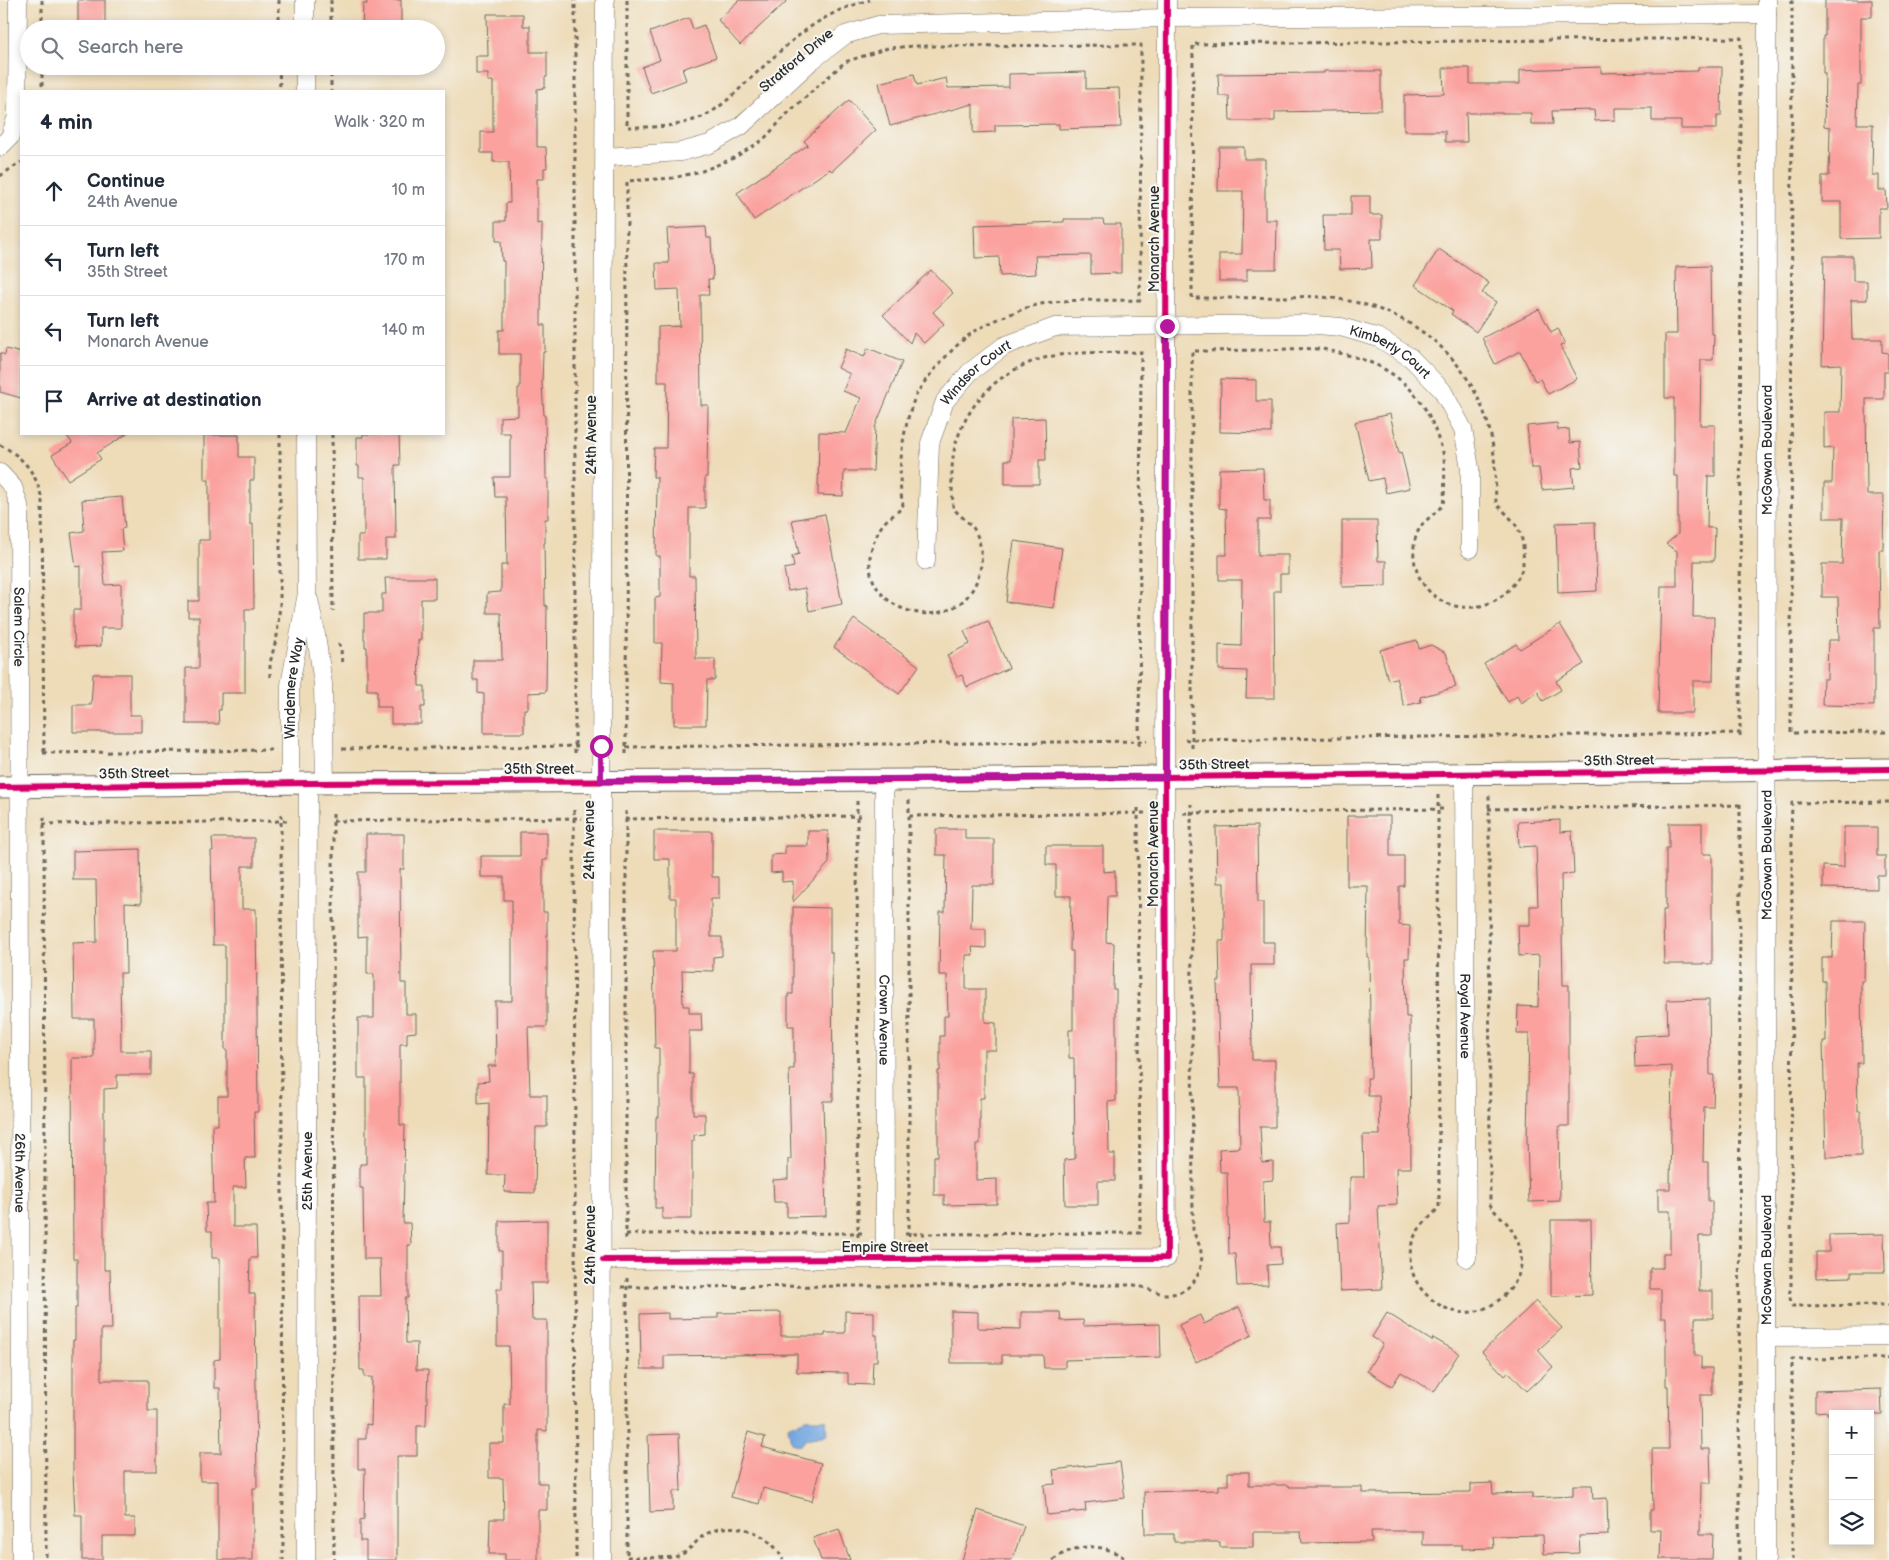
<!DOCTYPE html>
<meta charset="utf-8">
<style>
:root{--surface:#fff;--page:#f6f6f7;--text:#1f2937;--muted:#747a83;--line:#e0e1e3}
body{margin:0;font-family:"Balsamiq Sans",sans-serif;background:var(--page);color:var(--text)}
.controls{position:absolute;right:15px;bottom:15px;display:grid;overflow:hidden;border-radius:0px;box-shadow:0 2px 8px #0003}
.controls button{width:45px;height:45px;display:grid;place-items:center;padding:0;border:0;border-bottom:1px solid var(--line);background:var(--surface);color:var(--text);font:25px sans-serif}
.stop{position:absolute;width:15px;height:15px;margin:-11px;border:4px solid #b5179e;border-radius:50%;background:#fff}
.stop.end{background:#b5179e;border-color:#fff;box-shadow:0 1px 5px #0008}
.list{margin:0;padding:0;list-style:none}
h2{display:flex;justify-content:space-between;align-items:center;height:65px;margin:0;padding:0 20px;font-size:21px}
h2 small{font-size:16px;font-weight:400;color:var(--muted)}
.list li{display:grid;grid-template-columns:32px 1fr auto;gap:15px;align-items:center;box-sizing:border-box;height:70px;padding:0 20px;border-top:1px solid var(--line)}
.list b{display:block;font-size:19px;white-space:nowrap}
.list p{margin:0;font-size:16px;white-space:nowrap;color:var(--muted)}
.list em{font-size:16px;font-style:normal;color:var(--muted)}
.icon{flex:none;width:28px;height:28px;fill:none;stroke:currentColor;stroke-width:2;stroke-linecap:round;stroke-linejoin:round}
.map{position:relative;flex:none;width:1889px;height:1560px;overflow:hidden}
.search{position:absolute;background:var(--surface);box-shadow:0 2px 8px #0003;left:20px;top:20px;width:425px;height:55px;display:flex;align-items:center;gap:12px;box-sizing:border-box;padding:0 18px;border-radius:28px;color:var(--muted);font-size:19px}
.panel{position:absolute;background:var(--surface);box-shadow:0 2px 8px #0003;left:20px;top:90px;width:425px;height:345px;border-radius:0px}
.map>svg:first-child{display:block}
</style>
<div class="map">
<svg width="1889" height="1560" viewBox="0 0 1889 1560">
<rect width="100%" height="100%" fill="#f6f6f2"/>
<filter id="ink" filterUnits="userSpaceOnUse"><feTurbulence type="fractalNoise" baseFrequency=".02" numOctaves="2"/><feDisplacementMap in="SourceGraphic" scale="10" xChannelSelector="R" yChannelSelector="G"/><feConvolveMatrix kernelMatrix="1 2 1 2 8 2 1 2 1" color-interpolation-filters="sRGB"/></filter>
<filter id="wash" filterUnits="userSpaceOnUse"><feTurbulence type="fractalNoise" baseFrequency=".0096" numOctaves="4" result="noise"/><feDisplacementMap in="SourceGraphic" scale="20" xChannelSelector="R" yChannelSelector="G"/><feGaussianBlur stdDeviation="1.12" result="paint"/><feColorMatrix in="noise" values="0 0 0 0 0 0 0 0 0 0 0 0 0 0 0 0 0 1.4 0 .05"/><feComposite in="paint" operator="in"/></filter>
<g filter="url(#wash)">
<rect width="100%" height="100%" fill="#eedcb9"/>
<path fill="#75a8e1" stroke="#506a86" d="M805,1419H825L828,1432L826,1435L806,1439L800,1446L791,1442L788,1427Z"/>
<g id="blocks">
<path fill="#fba29f" d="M78,0H105V29H78Z
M366,0H401V29H362L363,4H367Z
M739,0H788L740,45L718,20Z
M1825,0H1872V17H1861V85H1858L1857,124H1873L1872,175H1879V190H1886L1887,208H1879V238L1841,239V202H1822V176H1829L1830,127L1824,126L1825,73H1823V36H1825Z
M487,14H523V26H530V52H547V77H545V88L537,89V147H546L547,168H544V179H537V224L542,223L541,325H545V352H543L542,385L544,416H545L546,479H548V519H545V543H544L545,606H547L546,692L528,693V709H524V733H484V694L478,693V680H473V660H502L501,613H487V593L501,592V565H507L506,497H495L494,477H510V433H500V417L518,416V388H520V354H499V330H504V261H502L501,241H496V221H506V203H510L509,162H493V153H481V132H493V81H488V74H476V56H488Z
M689,18L693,29L704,25L716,57L682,69L686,80L651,93L642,67L660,60L650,32Z
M1601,67V73L1698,71V67H1722L1721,116H1717V129H1681V121H1652V108H1615V120L1595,121L1594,110L1552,111L1553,124H1531V113H1466L1467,142H1445V131H1404V95L1444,94L1443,68H1470V84H1520V70Z
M1324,71H1381V110L1275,112V121H1230L1229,96H1219L1218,74L1324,73Z
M1086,72V89L1119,88L1121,127L1059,129V124L995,125V132L973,133V104L890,126L879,83L914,74L917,85L946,78L948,88L1009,87V74Z
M849,100L876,130L832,171L830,169L754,220L737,193L808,145L804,141Z
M1219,147H1244V159H1265V220H1277L1276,269H1247V281H1219V254H1242L1243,191H1218Z
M1351,196H1370V215H1382V239H1371L1372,268L1340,269L1339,250H1324L1323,215H1351Z
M1064,219H1103L1104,224H1121V273L1091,274V255L1035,256L1036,274L1000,276L999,257L975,258L974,225L1064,222Z
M706,227L707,238H711L713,279H708L709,295H700L701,405H708L707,477H705V508H689V576H695L696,659H715V680H707L706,725H674V683L661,682L662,643H655V598L660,597V556H656L657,477H653L654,448H666L667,382H658V327L680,326L679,289L657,290L656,263H669L667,229Z
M1439,249L1489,283L1482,293L1496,302L1476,332L1451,314L1453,311L1415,285Z
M1824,256H1853V281H1867V300H1851L1852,339H1882V352L1888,353V372H1884V399H1866L1867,495H1884L1883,550H1879L1880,628H1874V706L1822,705L1823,679H1827L1828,640H1839L1838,597H1822V564H1842L1843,518H1824V483H1832L1833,448L1824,449V412H1840L1841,364L1822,365Z
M1710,266L1711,334H1714L1713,360H1701L1700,425H1715V476H1708L1707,528H1715L1714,561H1694L1693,617H1714L1713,681H1693V713H1658L1661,586H1677V551L1666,544L1678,534V476H1674V398H1665V334H1677L1676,267Z
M931,270L953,293L933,312L944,324L924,343L914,333L910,343L883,315Z
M1539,309L1551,332L1558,328L1565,344L1560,346L1577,379L1548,394L1540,379L1535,381L1520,351L1495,364L1482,338Z
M868,348L902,362L875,427L873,471H844L843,496L818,495L819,432L846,433L861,398L843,391L850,374L838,368L846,349L864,357Z
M6,349L21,353V398L0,392V353L5,355Z
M1221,379L1256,380V401H1271V433L1220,432Z
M1390,414L1399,453L1401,452L1410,488L1386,493L1383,478L1369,481L1355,422Z
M1045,418L1046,460H1039V484H1005V460H1011V419Z
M1557,423L1558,430L1569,429L1570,443L1580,442L1582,467L1572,468L1574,487L1542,490L1539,468H1531L1527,426Z
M66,434H127L97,453L101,459L68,480L52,455L72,443Z
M363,434H399L400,465H395L396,539H386V559H358V536H364V477H359V466H357V437H363Z
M204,435H239V457H254V480H250V524H253L254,609H245V693H221V710H218L219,724H186V668H199V617H188V601H199V540H209V480H204Z
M1263,468L1264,500H1270V520H1258V555H1288V574H1280V591H1274L1275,698H1246L1247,671L1219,670V645L1241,646L1242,580H1219V555H1227L1226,509L1219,508V469Z
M122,497L125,528L121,529L123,551L102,552L105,585L121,584V628H101V646L75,647L74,634H73V610H81V566L76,567L71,533L84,531L82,500Z
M825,514L842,604L809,611L805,588L788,591L784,569L794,567L792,556L799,554L792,520Z
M1342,521H1377L1378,561H1386V586L1342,587Z
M1595,522L1597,591L1558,593L1556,523Z
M1014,541L1062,548L1054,608L1006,602Z
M385,578H435V599H421V640H418L419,686H425V707H421V724H391V707H377V690H367V647H365V639H364V613H382V594H386Z
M854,619L919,666L899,694L834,647Z
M988,621L1009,668L967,687L962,675L957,677L947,655L970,644L964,631Z
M1560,624L1584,664L1556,681L1561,690L1543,701L1538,692L1521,703L1517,696L1508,702L1484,664L1516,644L1520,649Z
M1417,640L1419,649L1431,645L1446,653L1456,687L1420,697L1421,702L1404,706L1396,678L1388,680L1380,650Z
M93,674H130V715H141V732H73V705H91Z
M1347,816H1390V856H1404V886H1399V925L1410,926L1409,958H1405L1406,1017H1410L1411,1168H1396L1397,1205L1378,1206L1382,1289L1340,1291L1337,1223L1350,1222V1177H1364L1363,1135H1380L1379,1096H1368L1367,1078H1371L1369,957H1367L1368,886H1347Z
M1560,820V832L1572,831L1574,874L1561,875L1563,985H1569V1126H1559L1560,1201L1529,1202L1527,1139L1529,1034H1517L1518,1006L1538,1007L1539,955L1519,956L1518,925H1530V906H1538L1536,846L1519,847L1518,822Z
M1669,823H1702V854H1712V964H1664L1663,910H1666V848H1669Z
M1257,826L1258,902H1263V942H1274V965H1251L1252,1060H1275V1127H1260L1262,1163L1273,1162V1180L1263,1181L1264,1222H1270L1271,1247H1280L1281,1264L1267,1265L1268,1285L1237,1286L1235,1254H1229L1227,1172H1220L1219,1149L1240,1148L1239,1088H1220L1217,981H1220L1219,941H1224V883H1217L1216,827Z
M1844,827H1877V856H1885V875H1877V889L1823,888V866L1844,867Z
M936,829H965V839H994V885H972L971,929H986V948L972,947L973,955H966V989H985V1022L996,1023V1050H984V1098H980V1144H976V1180L997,1179V1204L944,1205V1195H934V1156H938V1071H940V1036H944V1016H948L947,975H939L940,912H945L946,855H936Z
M654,831H712V877H719V898H711V937H722V956L713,957V971L682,970L683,1006H689V1013H701L702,1031H689V1074H693V1114H705V1134L694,1135V1141H692V1219H662V1208H655L656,1117H659V1048H655L653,951H676V898H670V859H654Z
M808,831H828L829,863L793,902V881L782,882V872L771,873V855L785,854V846H808Z
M520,832H547V860H543V912H547V1027H528L530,1095H547V1127H536L535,1193L504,1192L505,1175H488L489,1103L478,1104V1082L489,1081L488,1066H496L495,1001H512V900H504V877H481V856H520Z
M366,834H404V869H400L401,983H406V1014H416V1032L407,1033V1044H400V1125H405L403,1223H410L411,1245H408V1298H405L406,1343H417L416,1370H428L426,1426H417V1456H397V1560H366V1541H360V1520L364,1519L365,1469H358V1439H366V1424L371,1425L372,1377H364V1370H360L359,1296H381L380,1259H364L363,1188H360V1164H366V1078H358V1018H374V974H367V936L358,937V872H366Z
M212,838H254V866H242V909H256L258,1112H254L255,1158H245L246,1187H233V1227H256L257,1258H250L249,1294H255L257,1488H253V1560H218V1481H200V1453H221L220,1388H214V1360L220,1359V1258H212V1231H207L206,1203H214L212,1125H218V1096H227V1050H225V945H213L211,851H213Z
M1046,846H1103V872L1115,871V896H1107L1106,942L1114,943L1113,989H1116V1101L1108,1102L1109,1154H1115V1181H1098V1205H1065L1064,1160L1075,1159L1074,1058H1069V1030H1073V951H1070L1071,896H1056V865H1046Z
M140,849L141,904L125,903L126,973H120L121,1051H151V1075H117V1088L104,1089V1270H110L112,1329H101V1380H148V1411H157V1471H125V1518H135V1536H102V1560H82V1515H75L73,1472V1340H75V1308H77V1259H73L72,1058H94V1019H74L73,943L97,942L96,880H73V851Z
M793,907L830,908V952H832L833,1101H823L826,1216L787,1217V1202H774L773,1180L788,1179V1159H791L789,1069H794V1026H788V994H793Z
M1833,921H1865L1864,981H1861L1862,1063H1857L1858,1111H1861V1156L1826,1157L1823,1041H1826L1825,981H1822V958H1832Z
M1709,999L1710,1075H1714L1713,1107H1704L1703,1162H1708V1201H1712V1236H1699V1291H1713V1318H1695V1356H1701V1368H1712V1395H1700L1701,1449H1710L1711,1483H1701L1700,1534H1713L1712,1559H1660L1661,1530H1650V1510H1653L1652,1449H1669L1668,1386H1666V1318H1661V1289H1650V1268H1663V1253H1670V1211H1658V1189H1670L1672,1066L1635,1068L1634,1036L1668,1034L1667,1000Z
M547,1220V1283H531L532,1320H547V1431L538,1430V1483H547V1510H538V1560H505V1554H489L490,1519H504L503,1478H489V1443H504V1404H510L509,1346H497V1289H502V1251H499V1221Z
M1551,1220H1591L1592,1295L1551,1296Z
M1884,1234L1885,1272H1851V1277L1816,1278V1252H1829V1235Z
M1536,1301L1562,1328L1538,1350L1553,1367L1527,1391L1509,1372L1505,1376L1482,1352Z
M1239,1307L1252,1335L1196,1362L1179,1325L1200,1315L1204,1324Z
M845,1311L874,1312V1335H877V1361H873L872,1385L848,1384V1373L797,1372V1354L664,1356V1369H641L640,1314L668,1313V1319L718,1318V1313L781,1312V1336H825V1333H845Z
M951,1311L978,1312V1328L1021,1329V1312H1060L1061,1321L1083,1320L1084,1326L1160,1324L1161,1357L1065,1360V1368H1044L1043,1355H1002V1363H951Z
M1387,1313L1432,1341L1433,1338L1459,1353L1434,1392L1401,1372L1392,1386L1367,1371L1383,1344L1372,1337Z
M1881,1389L1882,1414H1827V1411L1815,1412V1391Z
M748,1432L765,1437L762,1447L821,1463L812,1501L763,1488L759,1504L731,1497Z
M679,1434L681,1491H673V1511L650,1512L648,1435Z
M1120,1462L1125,1498L1085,1503L1086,1511L1047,1515L1044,1485L1055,1484L1053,1470Z
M1228,1472H1249V1485H1289V1487H1362V1493L1471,1492V1484L1492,1483L1493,1494L1532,1493V1498L1573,1496V1485H1592L1593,1499L1607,1498L1608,1535L1579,1536L1580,1553L1544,1554L1543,1535L1493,1536L1494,1548L1462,1549V1545H1423V1531H1371L1372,1542L1302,1543L1301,1532H1253V1547H1220V1542H1174V1534H1145L1144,1492L1219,1490V1485H1228Z
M978,1510L1024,1526L1012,1560H962Z
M839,1529L850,1560H821L813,1538Z"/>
</g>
</g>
<g filter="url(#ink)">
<use href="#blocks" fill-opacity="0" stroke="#6f695d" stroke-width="1"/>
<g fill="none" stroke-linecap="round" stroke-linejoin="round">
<g stroke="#6f695d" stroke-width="19">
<g id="minor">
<path d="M305,0V29"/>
<path d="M305,66V91"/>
<path d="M0,147L10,137L17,116L18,0"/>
<path d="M605,157L681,152L710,144L741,126L811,61L845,35L878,25L1167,18L1767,14"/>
<path id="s1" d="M0,473L13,487L19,505L21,1560"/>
<path id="s2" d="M926,561L930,443L945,401L970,372L1004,346L1055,327L1305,324L1341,327L1379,338L1411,358L1442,390L1463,429L1470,468V549"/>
<path d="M309,600L315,628L323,684L325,783"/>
<path id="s3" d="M1464,774L1467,1258"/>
<path id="s4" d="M884,780L885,1260"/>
<path id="s5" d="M290,783V685L307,593L306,434"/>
<path d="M603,1260L1167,1258L1165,777L1167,0"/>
<path d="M1766,1337L1889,1336"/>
<path id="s6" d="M306,1560L308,783"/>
<path d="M602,1560L601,781L605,0"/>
<path id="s7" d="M1766,1560L1767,0"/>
</g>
</g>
<g stroke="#6f695d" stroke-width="23">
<path id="tertiary" d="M0,787L308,783L909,780L1889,769"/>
</g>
<path stroke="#6f695d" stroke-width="3" stroke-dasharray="4 4" stroke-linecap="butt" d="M42,0V29
M279,0V29
M331,0V29
M627,0V127C656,127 674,128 702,117C720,109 736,92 750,79C788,44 817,13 870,0
M1792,0L1791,733L1889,732
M42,66V91
M279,66L280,91
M331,66V91
M0,176L21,162
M332,434L333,611
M0,445C23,456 38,475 42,501L44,756
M338,643L341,648L342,666
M270,677V663L277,636L280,604V434
M1185,740L1743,733
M626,747L1147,741
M1192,748V351C1217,351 1242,350 1268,350C1285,349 1303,348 1321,349C1328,350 1336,352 1343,354C1389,364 1423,390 1437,436C1440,443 1443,450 1444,458C1445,464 1445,498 1443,503C1439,512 1428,517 1422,525C1410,540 1412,566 1422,582C1442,615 1489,615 1512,586C1517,580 1523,571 1523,563C1525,533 1518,524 1496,504C1495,477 1496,448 1487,421C1463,346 1399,303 1321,297C1307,296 1293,297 1279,297C1250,298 1221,298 1192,298L1193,44L1741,38L1740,737
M342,749L582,746
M43,753L272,750
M575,753V0
M626,754L627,181L673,178L702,171L732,159L763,140L789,112L845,62L888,48L916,46L1141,45L1140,300C1108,301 1073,298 1041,304C1022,308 983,324 968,336C953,347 920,383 914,400C903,427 896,476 903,505C898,514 890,516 884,523C878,530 873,542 871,551C857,616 964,643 980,570C983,557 981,541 974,529C969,522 959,515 953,508C952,487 950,463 956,443C970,397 1006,365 1053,356C1081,351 1112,353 1141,352L1139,749
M1438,795L1439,1207C1430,1219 1417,1226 1412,1243C1407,1260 1412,1279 1424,1292C1451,1322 1487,1318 1512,1287C1518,1278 1523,1266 1521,1255C1520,1243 1513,1230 1505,1221C1500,1215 1493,1212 1490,1204L1489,794
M909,800V1241
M857,801L858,1240
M1889,802L1792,803C1792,815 1790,834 1792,845L1791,1288L1789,1294L1792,1306L1889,1305
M1488,809L1743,805
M574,810L576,1560
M626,811V1240
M1183,813L1446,809
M281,814L283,1560
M333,814L334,1560
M909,816L1147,813
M44,817L46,1560
M625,819L864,816
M333,821L582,818
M43,824L288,821
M626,1234L865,1233
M905,1234L1140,1233L1138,804
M627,1278V1560
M621,1287L1134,1285C1146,1287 1156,1294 1168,1294C1190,1295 1205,1272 1201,1252C1200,1244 1195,1237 1193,1230L1191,804
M627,1557C640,1557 667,1559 678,1556C690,1552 697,1538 708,1533C736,1519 771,1533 783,1560
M1053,1560C1076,1543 1104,1542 1127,1560
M1739,1560L1740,800
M1792,1560V1359L1889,1358"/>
<use href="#minor" stroke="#fff" stroke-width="18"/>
<use href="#tertiary" stroke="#fff" stroke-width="21"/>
<g stroke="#f6f6f2" stroke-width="9">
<path id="cycleway" d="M0,787L308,783L909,780L1889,769
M603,1260L1167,1258L1165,777L1167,0"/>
</g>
<use href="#cycleway" stroke="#d6006c" stroke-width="6"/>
</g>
</g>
<g fill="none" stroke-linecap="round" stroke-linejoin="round" filter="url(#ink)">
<path stroke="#b5179e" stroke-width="6" d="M601,746V781L1166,777L1167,326"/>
</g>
<g text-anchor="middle" stroke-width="4" stroke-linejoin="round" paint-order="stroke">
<g font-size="14" fill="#2b2b2b" stroke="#f6f6f2">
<text transform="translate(796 60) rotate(-40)" y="5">Stratford Drive</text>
<text transform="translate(1154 239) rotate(-90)" y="5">Monarch Avenue</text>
<text dy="5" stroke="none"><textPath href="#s2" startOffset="640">Kimberly Court</textPath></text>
<text dy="5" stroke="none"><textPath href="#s2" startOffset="205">Windsor Court</textPath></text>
<text transform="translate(591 435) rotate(-90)" y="5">24th Avenue</text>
<text dy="5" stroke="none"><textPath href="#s7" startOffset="1110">McGowan Boulevard</textPath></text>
<text dy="5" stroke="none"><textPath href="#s1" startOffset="160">Salem Circle</textPath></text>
<text dy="5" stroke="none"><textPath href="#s5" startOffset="95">Windemere Way</textPath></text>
<text transform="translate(1619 760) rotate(-1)" y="5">35th Street</text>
<text transform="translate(1214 764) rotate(-1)" y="5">35th Street</text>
<text x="539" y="774">35th Street</text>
<text transform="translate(134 773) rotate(-1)" y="5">35th Street</text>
<text transform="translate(589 840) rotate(-90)" y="5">24th Avenue</text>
<text transform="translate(1153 854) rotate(-90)" y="5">Monarch Avenue</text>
<text dy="5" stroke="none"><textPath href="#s7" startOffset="705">McGowan Boulevard</textPath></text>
<text dy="5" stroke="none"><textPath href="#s3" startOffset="242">Royal Avenue</textPath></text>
<text dy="5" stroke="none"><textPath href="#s4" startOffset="240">Crown Avenue</textPath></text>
<text dy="5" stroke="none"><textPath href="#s6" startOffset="389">25th Avenue</textPath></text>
<text dy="5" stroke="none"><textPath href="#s1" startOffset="706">26th Avenue</textPath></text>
<text transform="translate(590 1245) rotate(-90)" y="5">24th Avenue</text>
<text x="885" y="1252">Empire Street</text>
<text dy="5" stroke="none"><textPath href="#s7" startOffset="300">McGowan Boulevard</textPath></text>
</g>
</g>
</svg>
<div class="controls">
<button>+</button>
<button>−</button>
<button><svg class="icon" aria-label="layers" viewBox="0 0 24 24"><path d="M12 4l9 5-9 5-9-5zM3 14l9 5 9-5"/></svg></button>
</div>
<div class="stop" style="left:601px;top:746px"></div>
<div class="stop end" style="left:1167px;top:326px"></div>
<div class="search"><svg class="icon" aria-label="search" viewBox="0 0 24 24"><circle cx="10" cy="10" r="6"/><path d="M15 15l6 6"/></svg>Search here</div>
<section class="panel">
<h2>4 min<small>Walk · 320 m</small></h2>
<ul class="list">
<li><svg class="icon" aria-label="ahead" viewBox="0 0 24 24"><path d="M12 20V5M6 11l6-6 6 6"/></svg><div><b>Continue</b><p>24th Avenue</p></div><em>10 m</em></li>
<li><svg class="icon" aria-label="left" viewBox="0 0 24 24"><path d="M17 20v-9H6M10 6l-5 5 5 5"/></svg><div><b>Turn left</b><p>35th Street</p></div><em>170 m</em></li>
<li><svg class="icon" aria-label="left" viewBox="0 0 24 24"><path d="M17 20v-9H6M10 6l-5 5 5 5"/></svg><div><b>Turn left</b><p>Monarch Avenue</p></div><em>140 m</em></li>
<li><svg class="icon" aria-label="arrive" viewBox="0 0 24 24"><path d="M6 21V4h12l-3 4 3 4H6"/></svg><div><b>Arrive at destination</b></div></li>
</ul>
</section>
</div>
